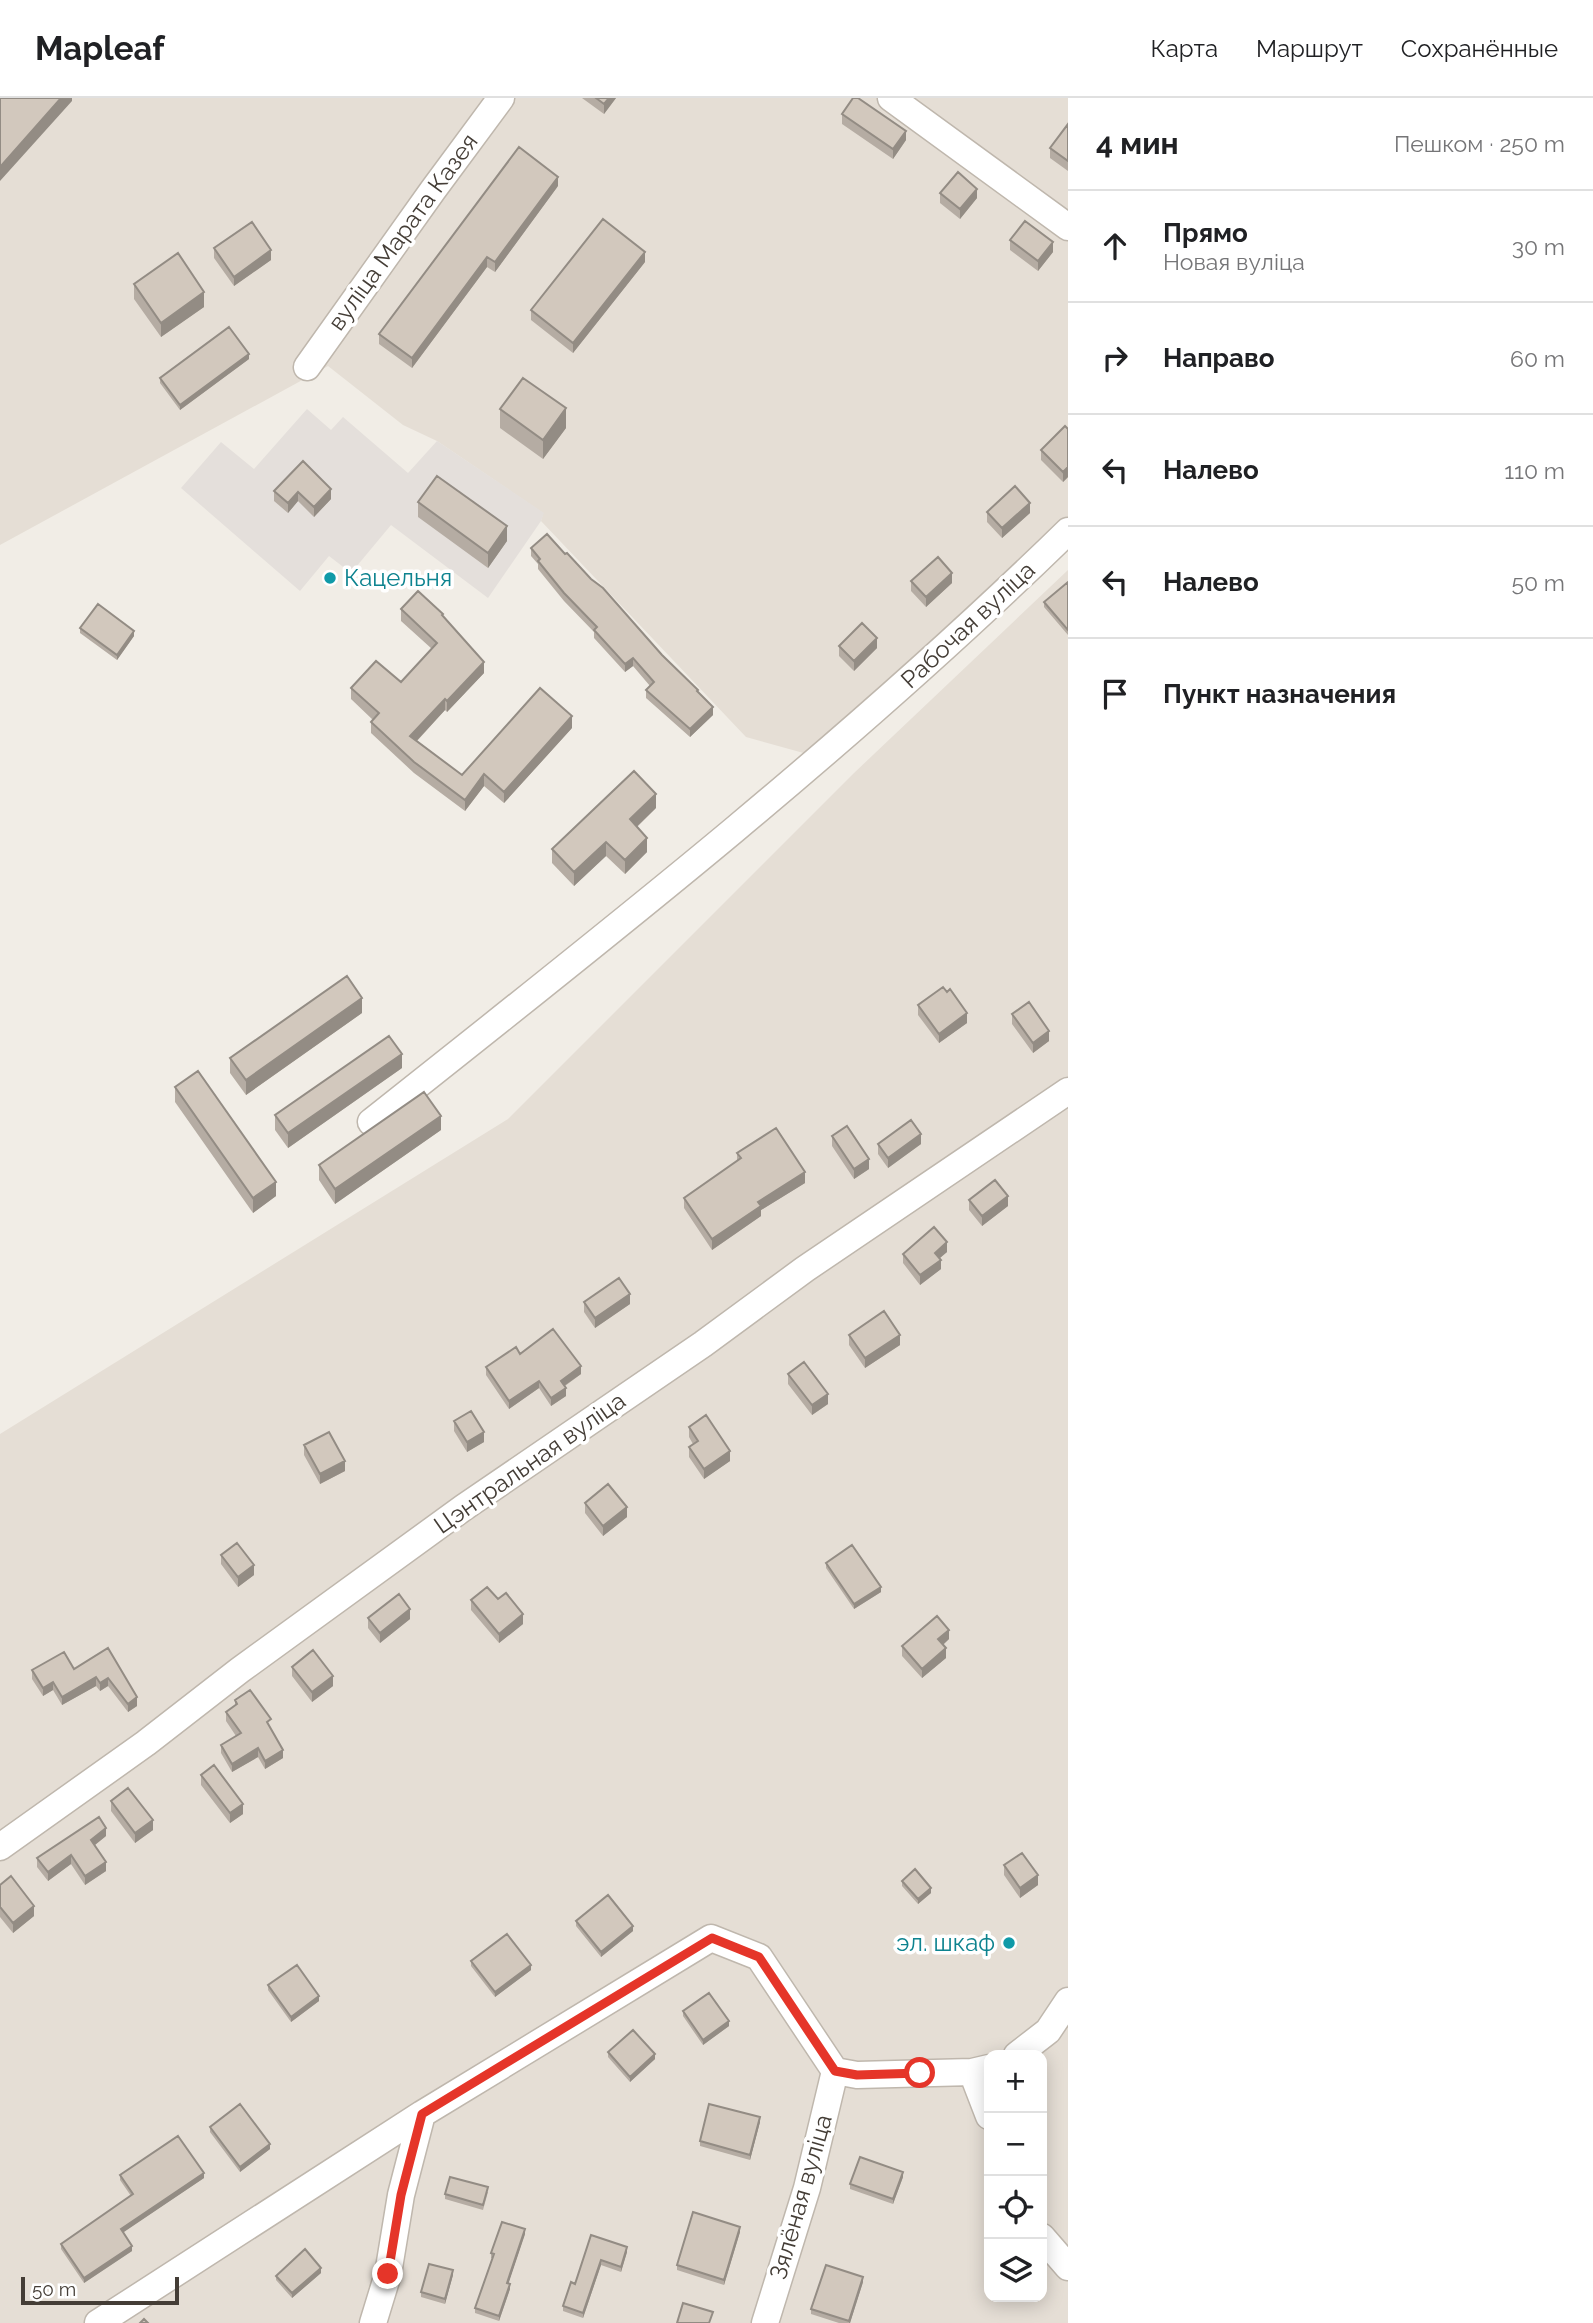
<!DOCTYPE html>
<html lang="ru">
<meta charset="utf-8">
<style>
:root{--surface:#fff;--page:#f6f6f6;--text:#202124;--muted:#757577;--line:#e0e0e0}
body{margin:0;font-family:Raleway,sans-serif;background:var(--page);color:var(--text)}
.controls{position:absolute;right:21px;bottom:21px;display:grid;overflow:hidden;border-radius:14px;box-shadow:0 4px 18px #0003}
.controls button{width:63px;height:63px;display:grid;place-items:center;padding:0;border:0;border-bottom:2px solid var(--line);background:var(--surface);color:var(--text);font:35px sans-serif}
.scale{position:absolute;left:21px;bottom:18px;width:158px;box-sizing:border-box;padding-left:7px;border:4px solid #443d36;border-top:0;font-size:19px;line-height:24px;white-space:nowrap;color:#443d36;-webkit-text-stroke:5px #fff;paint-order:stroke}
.stop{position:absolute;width:21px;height:21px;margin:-16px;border:5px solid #e53529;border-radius:50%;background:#fff}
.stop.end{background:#e53529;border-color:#fff;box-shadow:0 2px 7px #0008}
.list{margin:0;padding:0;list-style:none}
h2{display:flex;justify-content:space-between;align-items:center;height:91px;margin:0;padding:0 28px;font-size:30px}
h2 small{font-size:23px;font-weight:400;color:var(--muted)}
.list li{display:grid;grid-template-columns:46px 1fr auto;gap:21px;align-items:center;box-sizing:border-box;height:112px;padding:0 28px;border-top:2px solid var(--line)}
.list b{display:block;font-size:26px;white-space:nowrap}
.list p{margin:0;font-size:23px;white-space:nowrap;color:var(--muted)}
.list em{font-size:23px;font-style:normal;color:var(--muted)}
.icon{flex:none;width:38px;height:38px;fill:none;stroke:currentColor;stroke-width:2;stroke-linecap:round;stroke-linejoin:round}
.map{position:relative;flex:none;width:1068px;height:2225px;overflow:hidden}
header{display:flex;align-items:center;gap:42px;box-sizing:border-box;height:98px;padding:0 35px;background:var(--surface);border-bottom:2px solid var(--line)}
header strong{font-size:33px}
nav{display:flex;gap:38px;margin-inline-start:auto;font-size:24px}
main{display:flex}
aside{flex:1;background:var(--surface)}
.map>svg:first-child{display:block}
</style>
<header>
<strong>Mapleaf</strong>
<nav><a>Карта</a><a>Маршрут</a><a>Сохранённые</a></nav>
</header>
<main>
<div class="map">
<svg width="1068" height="2225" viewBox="0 0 1068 2225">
<rect width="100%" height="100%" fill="#f1ede6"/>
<path fill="#e5ded5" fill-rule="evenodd" d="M0,0H1068V445L836,664L746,639L541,423L543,415L437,343L403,327L328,268L0,447Z
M1068,472V2225H0V1336L508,1021L854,675ZM989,1957H1042V2199H989Z"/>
<path fill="#e4dfdb" d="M307,311L331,332L343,319L408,375L437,343L544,415L541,423L488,500L391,427L351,475L329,458L300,493L181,390L221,344L254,371Z"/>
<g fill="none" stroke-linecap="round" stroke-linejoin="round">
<g stroke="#bfb7ad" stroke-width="29">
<path id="minor" d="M891,0L1068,129
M307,269L433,92L501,0
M371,1024C610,835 850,646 1068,433
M0,1749L146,1645L240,1572L463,1410L703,1246L805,1171L1068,993
M1017,1957L1048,1933L1068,1903
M835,1973L857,1977L972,1974L989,1970
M972,1974L989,2018
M1042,2139L1068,2169
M98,2225L422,2016
M373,2225L388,2176L401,2097L422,2016L711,1840L759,1859L835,1973
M765,2225L807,2090L835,1973"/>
</g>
<use href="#minor" stroke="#fff" stroke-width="26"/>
</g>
<path fill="#b5aca3" d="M582,0H616L604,16Z
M842,16L906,42L893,61L842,26Z
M1068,26V73L1050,60V50Z
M558,88L495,174L487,169L412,270L379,246V236Z
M940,95L977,100L960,121L940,105Z
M1010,142L1053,154L1038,173L1010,152Z
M214,150L271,162L234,188L214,160Z
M645,164L573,255L531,222V212Z
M134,186L204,209L161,239L134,201Z
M249,261L180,312L160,285V280Z
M500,311L566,330L543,361L500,330Z
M1068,331V379L1063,384L1041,362V352Z
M303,363L331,401L314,419L298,403L288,415L274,403V393Z
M418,404L507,443L488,470L418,419Z
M987,414L1030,415L1002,440L987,424Z
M531,450L565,456L698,595L713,617L690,639L646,600V592L650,588L633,568L625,574L594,540V534L564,503L538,471V466L531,458Z
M911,483L952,485L926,509L911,493Z
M1068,484V537L1044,509V504Z
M401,511L443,519L484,575L447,614L445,612L417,643L462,677L572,630L504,705L484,688L465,713L414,675L371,635V624L373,622L351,601V590L401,584L432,551L401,523Z
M80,530L134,538L117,562L80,535Z
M839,548L877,550L854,573L839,558Z
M656,710L637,729L647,754L625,776L606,758L574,788L552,765V751Z
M918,907L967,925L939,945L918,917Z
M362,915L246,997L230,975V960Z
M1012,916L1049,943L1033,955L1012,926Z
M402,970L288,1050L275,1032V1017Z
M175,989L276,1098L253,1115L175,1004Z
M441,1032L335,1106L319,1082V1067Z
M832,1038L869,1071L854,1081L832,1048Z
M878,1046H921L888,1070L878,1056Z
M737,1055L805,1085L761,1112V1118L712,1152L684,1110V1100L737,1063Z
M969,1102L1008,1108L982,1128L969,1112Z
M947,1154L940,1160L941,1171L920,1187L903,1165V1156Z
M584,1204L630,1206L595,1230L584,1214Z
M849,1237L900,1247L865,1270L849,1247Z
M520,1256L581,1276L565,1288L566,1298L551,1308L539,1290L509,1311L486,1277V1269Z
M788,1276L828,1306L812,1317L788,1286Z
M454,1323L484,1344L467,1354L454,1333Z
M689,1329L730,1363L704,1381L689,1359V1349L693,1346L689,1339Z
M304,1347L345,1373L320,1386L304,1357Z
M585,1405L627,1419L603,1438L585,1415Z
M221,1457L254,1477L238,1489L221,1466Z
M826,1465L881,1494L854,1511L826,1470Z
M498,1501L523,1526L499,1545L471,1512V1502Z
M368,1520L410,1521L380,1545L368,1530Z
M949,1541L943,1547L946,1560L922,1580L902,1558V1548Z
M108,1550L137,1608L128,1614L108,1588L100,1593L96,1588L62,1607L53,1592L43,1598L32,1581V1572L74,1571Z
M292,1569L333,1588L312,1604L292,1578Z
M235,1602L270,1630L283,1660L265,1671L258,1659L232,1674L221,1655V1647L236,1638L226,1623V1614L235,1607Z
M201,1677L243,1716L230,1725L201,1687Z
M111,1703L153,1732L135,1745L111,1713Z
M106,1738L95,1747L106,1773L85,1787L71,1766L48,1783L37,1769V1760Z
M1004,1767L1038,1787L1020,1800L1004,1777Z
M902,1783L931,1795L918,1806L902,1788Z
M0,1787L34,1818L13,1835L0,1819Z
M576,1823L633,1833L601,1859L576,1828Z
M471,1863L531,1872L495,1899L471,1868Z
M268,1887L319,1903L291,1924L268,1892Z
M683,1913L729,1928L703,1947L683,1918Z
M608,1954L655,1961L630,1984L608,1959Z
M760,2024L750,2062L700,2048V2043Z
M210,2029L270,2051L240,2074L210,2034Z
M120,2077L204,2080L123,2134L132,2153L84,2185L61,2151V2146L131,2098L120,2082Z
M903,2079L893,2106L850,2091V2086Z
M488,2094L483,2112L445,2101V2096Z
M740,2134L724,2187L677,2172V2167Z
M525,2136L508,2186L510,2191L499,2223L475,2215V2210L492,2160H491V2155Z
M591,2137L627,2154L621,2174L601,2167L583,2220L563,2213V2208L575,2186Z
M321,2175L292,2200L276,2182V2178Z
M453,2177L445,2206L421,2199V2194Z
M863,2184L850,2225H839L811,2216V2211Z"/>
<path fill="#938c84" d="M61,0H72V3L0,83V69Z
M609,0H616L604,16V6Z
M906,33V42L893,61V51Z
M558,79V88L495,174V164Z
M977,91V100L960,121V111Z
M1053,144V154L1038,173V163Z
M271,152V162L234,188V179Z
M645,154V164L573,255V245Z
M487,159V169L412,270V260Z
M204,194V209L161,239V225Z
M249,256V261L180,312V307Z
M566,310V330L543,361V342Z
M1068,369V379L1063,384V374Z
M331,391V401L314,419V409Z
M298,394V403L288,415V405Z
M1030,405V415L1002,440V430Z
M507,428V443L488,470V455Z
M952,475V485L926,509V499Z
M134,533V538L117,562V557Z
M877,540V550L854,573V563Z
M633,560V568L625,574V566Z
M484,564V575L447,614V603Z
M445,601V612L410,650V638Z
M713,609V617L690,639V631Z
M572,618V630L504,705V694Z
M484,676V688L465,713V702Z
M656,696V710L630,735V721Z
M647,740V754L625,776V762Z
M606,744V758L574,788V774Z
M362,900V915L246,997V982Z
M967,915V925L939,945V936Z
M1049,933V943L1033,955V945Z
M402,956V970L288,1050V1035Z
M441,1018V1032L335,1106V1091Z
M921,1036V1046L888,1070V1060Z
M869,1061V1071L854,1081V1071Z
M805,1074V1085L761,1112V1118L712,1152V1141L758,1104Z
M276,1084V1098L253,1115V1100Z
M1008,1098V1108L982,1128V1118Z
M947,1144V1154L935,1164V1155Z
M941,1162V1171L920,1187V1177Z
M630,1196V1206L595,1230V1220Z
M900,1237V1247L865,1270V1260Z
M581,1268V1276L561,1290V1283Z
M539,1283V1290L509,1311V1303Z
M566,1290V1298L551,1308V1300Z
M828,1296V1306L812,1317V1307Z
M484,1334V1344L467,1354V1344Z
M730,1353V1363L704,1381V1371Z
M345,1363V1373L320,1386V1376Z
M627,1409V1419L603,1438V1428Z
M254,1467V1477L238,1489V1479Z
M881,1489V1494L854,1511V1506Z
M410,1511V1521L380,1545V1535Z
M523,1516V1526L499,1545V1536Z
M949,1532V1541L938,1551V1541Z
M946,1550V1560L922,1580V1571Z
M333,1578V1588L312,1604V1594Z
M96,1579V1588L62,1607V1599Z
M108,1580V1588L100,1593V1585Z
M53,1584V1592L43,1598V1590Z
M137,1599V1608L128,1614V1606Z
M258,1650V1659L232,1674V1666Z
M283,1652V1660L265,1671V1663Z
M243,1706V1716L230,1725V1715Z
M153,1722V1732L135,1745V1735Z
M106,1730V1738L91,1750V1742Z
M71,1757V1766L48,1783V1774Z
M106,1764V1773L85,1787V1778Z
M1038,1777V1787L1020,1800V1790Z
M931,1790V1795L918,1806V1801Z
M34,1808V1818L13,1835V1825Z
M633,1828V1833L601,1859V1854Z
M531,1867V1872L495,1899V1894Z
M319,1898V1903L291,1924V1919Z
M729,1923V1928L703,1947V1942Z
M655,1956V1961L630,1984V1979Z
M760,2019V2024L750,2062V2057Z
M270,2046V2051L240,2074V2069Z
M903,2074V2079L893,2106V2101Z
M204,2075V2080L121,2136V2131Z
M740,2129V2134L724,2187V2182Z
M525,2131V2136L507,2190V2185Z
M132,2148V2153L84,2185V2180Z
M627,2149V2154L621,2174V2169Z
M601,2162V2167L583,2220V2215Z
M321,2170V2175L292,2200V2195Z
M453,2172V2177L445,2206V2201Z
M863,2179V2184L850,2225H849Z
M510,2186V2191L499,2223V2218Z"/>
<path fill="#d2c8bd" stroke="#938c84" stroke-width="2" d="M0,0H61L0,69Z
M596,0H609L604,6Z
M853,0H858L906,33L893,51L842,16Z
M1068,26V63L1050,50Z
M519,49L558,79L495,164L487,159L412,260L379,236Z
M958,74L977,91L960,111L940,95Z
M603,121L645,154L573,245L531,212Z
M1025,123L1053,144L1038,163L1010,142Z
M252,124L271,152L234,179L214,150Z
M178,155L204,194L161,225L134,186Z
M229,229L249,256L180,307L160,280Z
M523,280L566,310L543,342L500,311Z
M1065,328L1068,331V369L1063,374L1041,352Z
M303,363L331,391L314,409L298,394L288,405L274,393Z
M437,378L507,428L488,455L418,404Z
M1015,388L1030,405L1002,430L987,414Z
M547,436L565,456L567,455L591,481L603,490L662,557L698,592L697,593L713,609L690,631L646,592L654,584L633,560L625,566L594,532L597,529L564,495L538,463L540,461L531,450Z
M938,459L952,475L926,499L911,483Z
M1068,484V532L1044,504Z
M418,493L443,516L442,517L484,564L447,603L445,601L410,638L462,677L540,590L572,618L504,694L484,676L465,702L414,664L371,624L379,615L351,590L376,563L401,584L437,545L401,511Z
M98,506L134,533L117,557L80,530Z
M862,525L877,540L854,563L839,548Z
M634,673L656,696L630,721L647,740L625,762L606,744L574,774L552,751Z
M347,878L362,900L246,982L230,960Z
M943,889L947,894L950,891L967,915L939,936L918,907Z
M1029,904L1049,933L1033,945L1012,916Z
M389,938L402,956L288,1035L275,1017Z
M198,973L276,1084L253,1100L175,989Z
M424,994L441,1018L335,1091L319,1067Z
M911,1022L921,1036L888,1060L878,1046Z
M847,1028L869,1061L854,1071L832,1038Z
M776,1030L805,1074L758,1104L761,1108L712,1141L684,1100L741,1060L737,1055Z
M995,1082L1008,1098L982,1118L969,1102Z
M934,1129L947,1144L935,1155L941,1162L920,1177L903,1156Z
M619,1180L630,1196L595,1220L584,1204Z
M884,1213L900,1237L865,1260L849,1237Z
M553,1231L581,1268L561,1283L566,1290L551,1300L539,1283L509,1303L486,1269L516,1249L520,1256Z
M804,1264L828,1296L812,1307L788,1276Z
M471,1313L484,1334L467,1344L454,1323Z
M706,1317L730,1353L704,1371L689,1349L698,1343L689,1329Z
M329,1334L345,1363L320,1376L304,1347Z
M608,1386L627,1409L603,1428L585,1405Z
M237,1445L254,1467L238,1479L221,1457Z
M852,1447L881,1489L854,1506L826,1465Z
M487,1489L498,1501L506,1495L523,1516L499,1536L471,1502Z
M399,1496L410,1511L380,1535L368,1520Z
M937,1518L949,1532L938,1541L946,1550L922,1571L902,1548Z
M108,1550L137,1599L128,1606L108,1580L100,1585L96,1579L62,1599L53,1584L43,1590L32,1572L64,1554L74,1571Z
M313,1552L333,1578L312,1594L292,1569Z
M250,1592L271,1621L267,1624L283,1652L265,1663L258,1650L232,1666L221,1647L241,1635L226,1614L237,1606L235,1602Z
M214,1667L243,1706L230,1715L201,1677Z
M128,1690L153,1722L135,1735L111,1703Z
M99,1719L106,1730L91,1742L106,1764L85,1778L71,1757L48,1774L37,1760Z
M1022,1755L1038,1777L1020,1790L1004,1767Z
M915,1771L931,1790L918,1801L902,1783Z
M11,1778L34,1808L13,1825L0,1809V1787Z
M608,1797L633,1828L601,1854L576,1823Z
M507,1836L531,1867L495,1894L471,1863Z
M297,1867L319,1898L291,1919L268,1887Z
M709,1895L729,1923L703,1942L683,1913Z
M633,1932L655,1956L630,1979L608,1954Z
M240,2006L270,2046L240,2069L210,2029Z
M709,2006L760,2019L750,2057L700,2043Z
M178,2038L204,2075L121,2131L132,2148L84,2180L61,2146L133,2096L120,2077Z
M860,2059L903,2074L893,2101L850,2086Z
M450,2079L488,2089L483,2107L445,2096Z
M693,2114L740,2129L724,2182L677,2167Z
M502,2124L525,2131L507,2185L510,2186L499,2218L475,2210L494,2156L491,2155Z
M591,2137L627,2149L621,2169L601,2162L583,2215L563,2208L571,2184L575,2186Z
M305,2151L321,2170L292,2195L276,2178Z
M429,2166L453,2172L445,2201L421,2194Z
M826,2167L863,2179L849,2223L811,2211Z
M683,2205L713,2214L709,2225H677Z
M144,2221L148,2225H140Z"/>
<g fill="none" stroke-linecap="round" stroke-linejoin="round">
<path stroke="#e53529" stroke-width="9" d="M388,2176L401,2097L422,2016L712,1840L759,1859L835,1973L857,1977L920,1975"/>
</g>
<g fill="#0f9aa8" stroke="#fff" stroke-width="2.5">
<circle cx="330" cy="480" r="7"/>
<circle cx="1009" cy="1845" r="7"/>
</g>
<g text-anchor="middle" stroke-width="7" stroke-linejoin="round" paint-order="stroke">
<g font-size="24" fill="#443d36" stroke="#fff">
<text transform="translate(403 134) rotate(-54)" y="8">вуліца Марата Казея</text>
<text transform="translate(968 527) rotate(-43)" y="8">Рабочая вуліца</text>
<text transform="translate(530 1365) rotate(-35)" y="8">Цэнтральная вуліца</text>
<text transform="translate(801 2099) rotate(-74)" y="8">Зялёная вуліца</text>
</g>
<g font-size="24" fill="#0d838f" stroke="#fff" text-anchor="start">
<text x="344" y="488">Кацельня</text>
<text x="995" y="1853" text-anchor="end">эл. шкаф</text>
</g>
</g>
</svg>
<div class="controls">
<button>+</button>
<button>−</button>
<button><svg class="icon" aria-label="locate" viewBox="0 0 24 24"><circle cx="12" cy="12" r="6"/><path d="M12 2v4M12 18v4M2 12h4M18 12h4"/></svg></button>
<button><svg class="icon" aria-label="layers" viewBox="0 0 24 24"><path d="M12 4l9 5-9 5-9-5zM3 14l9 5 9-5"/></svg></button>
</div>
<div class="scale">50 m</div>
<div class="stop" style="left:920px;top:1975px"></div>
<div class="stop end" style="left:388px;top:2176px"></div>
</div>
<aside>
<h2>4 мин<small>Пешком · 250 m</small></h2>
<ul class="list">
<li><svg class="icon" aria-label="ahead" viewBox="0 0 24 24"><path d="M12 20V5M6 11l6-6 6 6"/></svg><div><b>Прямо</b><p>Новая вуліца</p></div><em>30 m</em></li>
<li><svg class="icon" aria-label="right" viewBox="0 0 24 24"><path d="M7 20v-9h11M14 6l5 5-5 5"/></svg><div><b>Направо</b></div><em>60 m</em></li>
<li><svg class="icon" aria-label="left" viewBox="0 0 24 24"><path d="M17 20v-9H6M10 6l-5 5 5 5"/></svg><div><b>Налево</b></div><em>110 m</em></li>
<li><svg class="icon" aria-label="left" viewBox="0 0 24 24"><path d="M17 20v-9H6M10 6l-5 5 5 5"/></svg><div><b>Налево</b></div><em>50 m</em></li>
<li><svg class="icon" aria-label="arrive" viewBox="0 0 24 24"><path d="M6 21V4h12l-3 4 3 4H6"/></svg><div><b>Пункт назначения</b></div></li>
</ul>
</aside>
</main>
